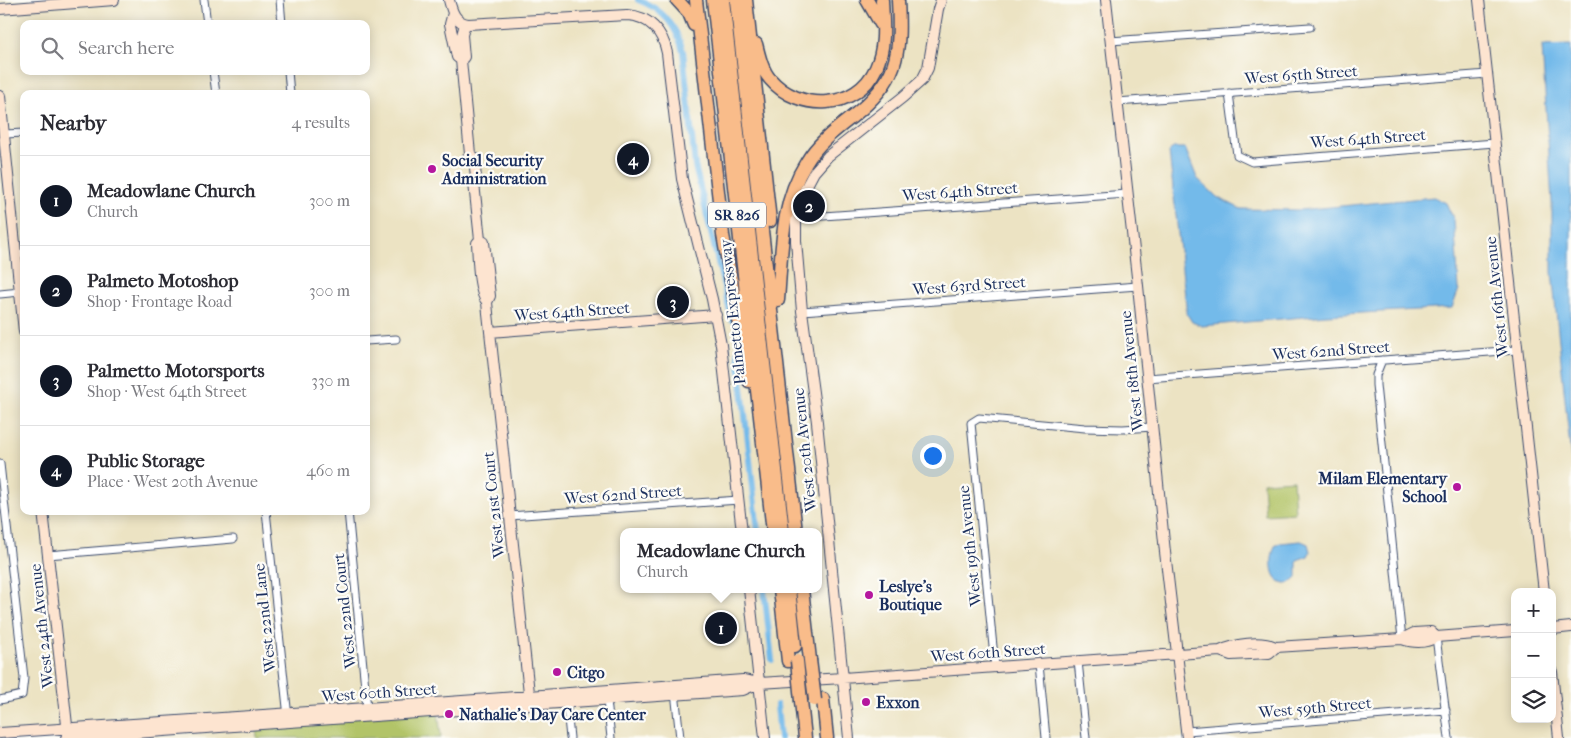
<!DOCTYPE html>
<meta charset="utf-8">
<style>
:root{--surface:#fff;--page:#f7f7f7;--text:#2b2b33;--muted:#7c7c81;--line:#e1e1e2;--accent:#111827}
body{margin:0;font-family:"IM FELL French Canon",serif;background:var(--page);color:var(--text)}
.controls{position:absolute;right:15px;bottom:15px;display:grid;overflow:hidden;border-radius:10px;box-shadow:0 2px 12px #0003}
.controls button{width:45px;height:45px;display:grid;place-items:center;padding:0;border:0;border-bottom:1px solid var(--line);background:var(--surface);color:var(--text);font:25px sans-serif}
.you{position:absolute;left:932px;top:455px;width:18px;height:18px;margin:-12px;border:4px solid #fff;border-radius:50%;background:#1a73e8;box-shadow:0 0 0 8px #1a73e833}
.badge{display:grid;place-items:center;width:32px;height:32px;border-radius:50%;background:var(--accent);color:#fff;font-size:16px;font-weight:700}
.pin{position:absolute;translate:-50% -50%;border:2px solid #fff;box-shadow:0 1px 5px #0006}
.popup{position:absolute;left:620px;top:528px;width:202px;height:65px;box-sizing:border-box;display:grid;place-content:center;border-radius:10px;background:var(--surface);filter:drop-shadow(0 1px 4px #0005);font-size:16px;white-space:nowrap;color:var(--muted)}
.popup b{font-size:19px;color:var(--text)}
.popup::after{content:'';position:absolute;left:50%;top:100%;margin-left:-10px;border:10px solid transparent;border-top-color:var(--surface)}
.list{margin:0;padding:0;list-style:none}
h2{display:flex;justify-content:space-between;align-items:center;height:65px;margin:0;padding:0 20px;font-size:21px}
h2 small{font-size:16px;font-weight:400;color:var(--muted)}
.list li{display:grid;grid-template-columns:32px 1fr auto;gap:15px;align-items:center;box-sizing:border-box;height:90px;padding:0 20px;border-top:1px solid var(--line)}
.list b{display:block;font-size:19px;white-space:nowrap}
.list p{margin:0;font-size:16px;white-space:nowrap;color:var(--muted)}
.list em{font-size:16px;font-style:normal;color:var(--muted)}
.icon{flex:none;width:28px;height:28px;fill:none;stroke:currentColor;stroke-width:2;stroke-linecap:round;stroke-linejoin:round}
.map{position:relative;flex:none;width:1571px;height:738px;overflow:hidden}
.search{position:absolute;background:var(--surface);box-shadow:0 2px 12px #0003;left:20px;top:20px;width:350px;height:55px;display:flex;align-items:center;gap:12px;box-sizing:border-box;padding:0 18px;border-radius:10px;color:var(--muted);font-size:19px}
.panel{position:absolute;background:var(--surface);box-shadow:0 2px 12px #0003;left:20px;top:90px;width:350px;height:425px;border-radius:10px}
.map>svg:first-child{display:block}
</style>
<div class="map">
<svg width="1571" height="738" viewBox="0 0 1571 738">
<rect width="100%" height="100%" fill="#fdfcf7"/>
<filter id="ink" filterUnits="userSpaceOnUse"><feTurbulence type="fractalNoise" baseFrequency=".02" numOctaves="2"/><feDisplacementMap in="SourceGraphic" scale="10" xChannelSelector="R" yChannelSelector="G"/><feConvolveMatrix kernelMatrix="1 2 1 2 8 2 1 2 1" color-interpolation-filters="sRGB"/></filter>
<filter id="wash" filterUnits="userSpaceOnUse"><feTurbulence type="fractalNoise" baseFrequency=".0096" numOctaves="4" result="noise"/><feDisplacementMap in="SourceGraphic" scale="20" xChannelSelector="R" yChannelSelector="G"/><feGaussianBlur stdDeviation="1.12" result="paint"/><feColorMatrix in="noise" values="0 0 0 0 0 0 0 0 0 0 0 0 0 0 0 0 0 1.4 0 .05"/><feComposite in="paint" operator="in"/></filter>
<g filter="url(#wash)">
<rect width="100%" height="100%" fill="#ece3c3"/>
<path fill="#b2c467" stroke="#667a62" d="M1293,480L1295,513L1265,515L1263,482Z
M438,710L441,738H257L256,725Z"/>
<path fill="#73baea" stroke="#4774a4" d="M1571,45V458L1552,272V202L1542,46Z
M1173,148H1185L1197,178L1217,197L1241,209L1300,210L1434,197L1446,203L1454,220L1459,289L1452,308L1326,315L1202,326L1192,322L1187,314L1169,152Z
M1301,541L1308,544L1310,552L1308,556L1297,560V578C1293,582 1290,583 1285,583C1269,581 1270,558 1275,546L1280,543Z"/>
<g fill="none" stroke-linecap="round" stroke-linejoin="round">
<path stroke="#73baea" stroke-width="6" d="M638,0C663,9 676,25 683,51L695,166L732,320
M738,352L758,532
M764,589L772,660
M777,705L780,738"/>
</g>
</g>
<g filter="url(#ink)">
<g fill="none" stroke-linecap="round" stroke-linejoin="round">
<g stroke="#3a4a6d" stroke-width="9">
<path id="street" d="M204,0L207,24
M280,0L282,24
M1110,41L1310,27
M213,71L216,94
M288,71L290,94
M1229,93L1237,155L1252,162L1495,143
M1117,102L1488,74
M5,134L24,133
M796,218L1127,194
M16,254L24,253
M0,294L20,292
M802,311L1138,286
M366,341L396,339
M1382,360L1376,375V385L1402,639
M1147,378L1516,350
M0,464L24,678L22,695L0,700
M266,511L288,717
M348,511L367,708
M509,516L739,500
M48,555L233,539
M1436,637L1449,738
M1078,661L1086,738
M1039,664L1046,738
M995,667L971,423L979,418L1085,428L1123,429L1152,427
M675,692L680,738
M566,699L570,738
M607,700L611,738
M1187,731L1446,710"/>
</g>
<g stroke="#3a4a6d" stroke-width="12">
<path id="secondary" d="M449,0C452,12 455,22 468,24L627,15C649,16 663,32 667,53L682,179L712,299L721,345L742,532
M1106,0L1138,286L1165,552L1187,738
M1479,0L1544,592
M0,9L114,0
M453,13L450,24L457,57L461,60
M465,24L462,35L464,57L461,60L470,154L467,159
M0,96L24,332
M470,154L474,157L476,178L474,183L480,240L484,242L490,296L487,302L488,313L530,702
M480,240L477,243C478,257 478,292 487,302
M490,332L716,315
M43,511L68,734
M749,589L765,738
M1552,629L1571,627
M1402,639L1414,633L1431,632L1436,637
M1220,651L1231,655L1269,653L1276,647
M1552,672L1559,738
M0,733L367,708L743,680L759,683L843,678L1220,651C1236,644 1259,640 1276,647L1402,639C1414,643 1425,644 1436,637L1515,631
M66,738L743,690L759,683
M849,738L817,422L802,311L796,241V218L805,189L814,172L828,156L903,97L922,80L928,68L938,9L941,0"/>
</g>
<g stroke="#3a4a6d" stroke-width="15">
<path id="highway" d="M677,0L689,13L694,25
M696,0L723,235L749,381
M713,0L773,532
M723,0L783,532
M736,0L796,532
M746,0L770,221
M867,0L881,24
M756,44C759,56 762,70 770,79C799,113 857,110 876,68C886,46 883,23 882,0
M778,300C782,253 780,204 806,163C817,144 834,131 852,117C898,81 901,56 898,0
M780,589L788,661
M789,589L795,646
M802,589L810,660
M823,699L827,738
M801,701L805,738"/>
</g>
<use href="#street" stroke="#fff" stroke-width="7"/>
<use href="#secondary" stroke="#fde4d0" stroke-width="10"/>
<use href="#highway" stroke="#f9bc8a" stroke-width="12"/>
<g stroke="#3a4a6d" stroke-width="15" stroke-linecap="butt">
<path id="highway-bridge" d="M810,660L815,700
M797,661L801,701"/>
</g>
<use href="#highway-bridge" stroke="#f9bc8a" stroke-width="12"/>
</g>
</g>
<g fill="#b5179e" stroke="#fdfcf7" stroke-width="2">
<circle cx="432" cy="169" r="5"/>
<circle cx="1457" cy="487" r="5"/>
<circle cx="869" cy="595" r="5"/>
<circle cx="557" cy="672" r="5"/>
<circle cx="866" cy="702" r="5"/>
<circle cx="449" cy="714" r="5"/>
</g>
<g text-anchor="middle" stroke-width="4.5" stroke-linejoin="round" paint-order="stroke">
<rect fill="#fdfcf7" stroke="#5f6c8c" stroke-width="1" x="708" y="202.5" width="58" height="25" rx="4"/>
<g font-size="15" font-weight="bold" fill="#1b2f5e">
<text x="737" y="220">SR 826</text>
</g>
<g font-size="16" fill="#1b2f5e" stroke="#fdfcf7">
<text transform="translate(1301 74) rotate(-4)" y="6">West 65th Street</text>
<text transform="translate(1368 138) rotate(-4)" y="6">West 64th Street</text>
<text transform="translate(960 191) rotate(-4)" y="6">West 64th Street</text>
<text transform="translate(969 285) rotate(-4)" y="6">West 63rd Street</text>
<text transform="translate(1496 297) rotate(-96)" y="6">West 16th Avenue</text>
<text transform="translate(572 311) rotate(-4)" y="6">West 64th Street</text>
<text transform="translate(732 312) rotate(-96)" y="6">Palmetto Expressway</text>
<text transform="translate(1331 350) rotate(-4)" y="6">West 62nd Street</text>
<text transform="translate(1131 371) rotate(-96)" y="6">West 18th Avenue</text>
<text transform="translate(804 450) rotate(-96)" y="6">West 20th Avenue</text>
<text transform="translate(623 494) rotate(-4)" y="6">West 62nd Street</text>
<text transform="translate(493 505) rotate(-96)" y="6">West 21st Court</text>
<text transform="translate(969 546) rotate(-96)" y="6">West 19th Avenue</text>
<text transform="translate(344 611) rotate(-96)" y="6">West 22nd Court</text>
<text transform="translate(264 618) rotate(-96)" y="6">West 22nd Lane</text>
<text transform="translate(41 626) rotate(-96)" y="6">West 24th Avenue</text>
<text transform="translate(988 652) rotate(-4)" y="6">West 60th Street</text>
<text transform="translate(379 692) rotate(-4)" y="6">West 60th Street</text>
<text transform="translate(1315 707) rotate(-5)" y="6">West 59th Street</text>
</g>
<g font-size="16" font-weight="bold" fill="#1b2f5e" stroke="#fdfcf7" text-anchor="start">
<text x="442" y="166">Social Security<tspan x="442" dy="18">Administration</tspan></text>
<text x="1447" y="484" text-anchor="end">Milam Elementary<tspan x="1447" dy="18">School</tspan></text>
<text x="879" y="592">Leslye's<tspan x="879" dy="18">Boutique</tspan></text>
<text x="567" y="678">Citgo</text>
<text x="876" y="708">Exxon</text>
<text x="459" y="720">Nathalie's Day Care Center</text>
</g>
</g>
</svg>
<div class="controls">
<button>+</button>
<button>−</button>
<button><svg class="icon" aria-label="layers" viewBox="0 0 24 24"><path d="M12 4l9 5-9 5-9-5zM3 14l9 5 9-5"/></svg></button>
</div>
<div class="you"></div>
<div class="pin badge" style="left:721px;top:628px">1</div>
<div class="popup"><b>Meadowlane Church</b>Church</div>
<div class="pin badge" style="left:809px;top:206px">2</div>
<div class="pin badge" style="left:673px;top:302px">3</div>
<div class="pin badge" style="left:633px;top:159px">4</div>
<div class="search"><svg class="icon" aria-label="search" viewBox="0 0 24 24"><circle cx="10" cy="10" r="6"/><path d="M15 15l6 6"/></svg>Search here</div>
<section class="panel">
<h2>Nearby<small>4 results</small></h2>
<ul class="list">
<li><span class="badge">1</span><div><b>Meadowlane Church</b><p>Church</p></div><em>300 m</em></li>
<li><span class="badge">2</span><div><b>Palmeto Motoshop</b><p>Shop · Frontage Road</p></div><em>300 m</em></li>
<li><span class="badge">3</span><div><b>Palmetto Motorsports</b><p>Shop · West 64th Street</p></div><em>330 m</em></li>
<li><span class="badge">4</span><div><b>Public Storage</b><p>Place · West 20th Avenue</p></div><em>460 m</em></li>
</ul>
</section>
</div>
